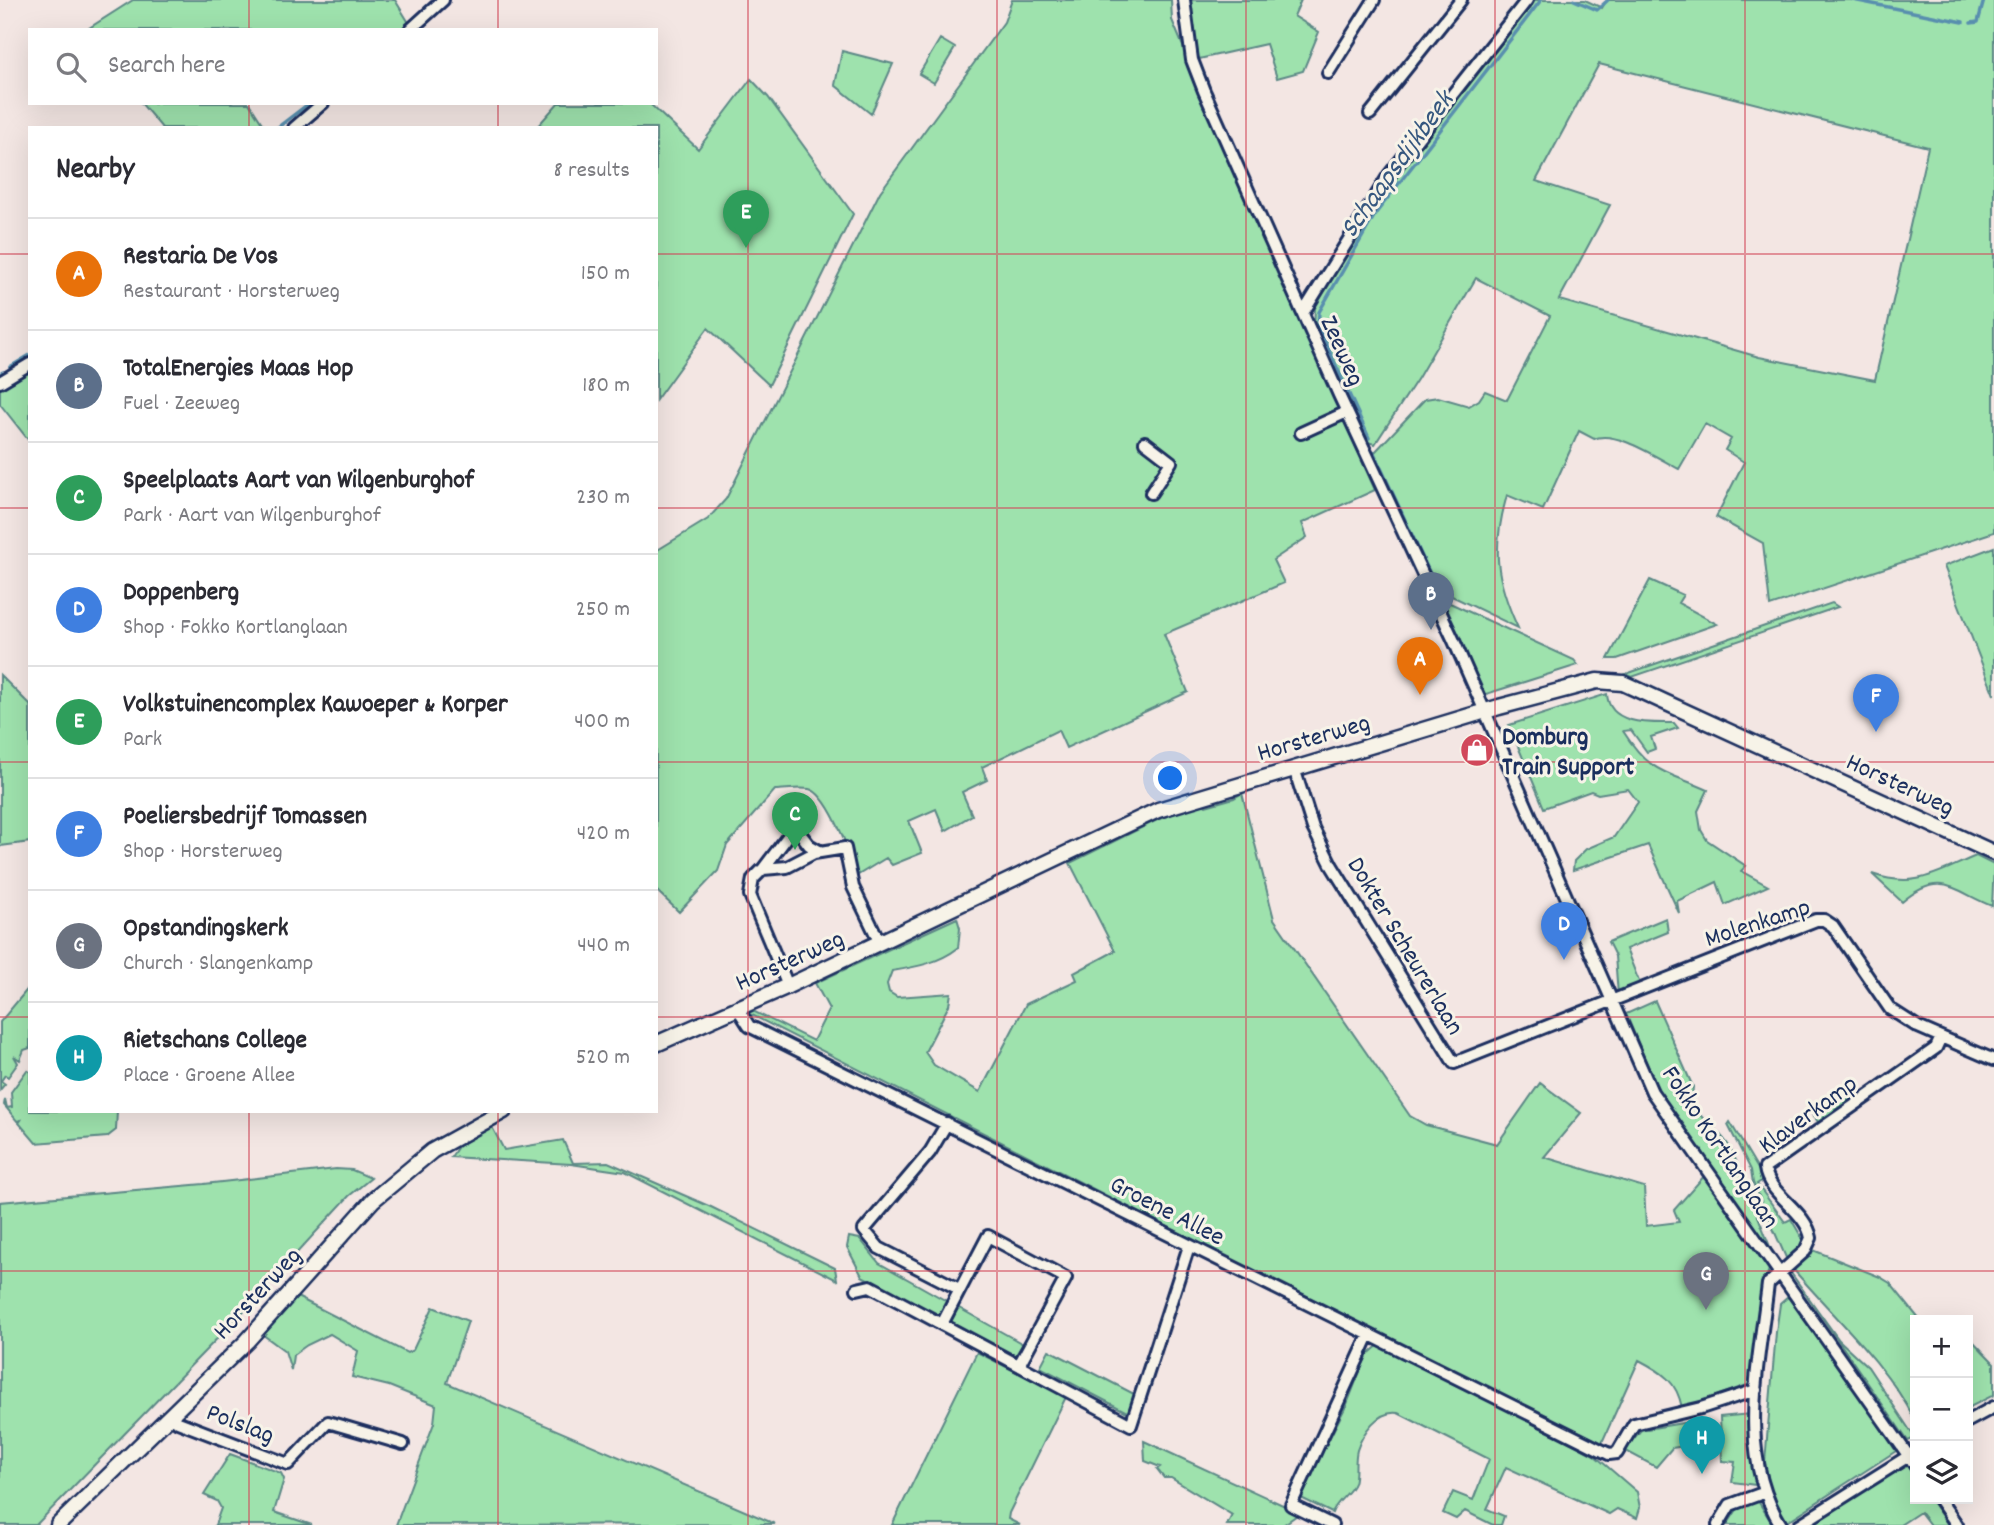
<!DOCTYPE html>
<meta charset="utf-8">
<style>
:root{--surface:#fff;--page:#f2f2f3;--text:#2b2b33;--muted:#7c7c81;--line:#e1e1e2;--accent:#b45309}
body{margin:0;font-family:Dekko,sans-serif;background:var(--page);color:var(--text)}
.controls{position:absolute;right:21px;bottom:21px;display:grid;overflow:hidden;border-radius:0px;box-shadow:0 7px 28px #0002}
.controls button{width:63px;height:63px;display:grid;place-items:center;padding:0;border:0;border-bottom:2px solid var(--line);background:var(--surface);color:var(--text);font:35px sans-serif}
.you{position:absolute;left:1171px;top:779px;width:24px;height:24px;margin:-18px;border:5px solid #fff;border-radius:50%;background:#1a73e8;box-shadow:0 0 0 10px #1a73e833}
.badge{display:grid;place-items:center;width:46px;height:46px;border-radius:50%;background:var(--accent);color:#fff;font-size:23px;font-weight:700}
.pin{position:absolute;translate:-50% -58px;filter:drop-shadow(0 2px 4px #0008)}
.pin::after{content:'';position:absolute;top:37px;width:24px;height:21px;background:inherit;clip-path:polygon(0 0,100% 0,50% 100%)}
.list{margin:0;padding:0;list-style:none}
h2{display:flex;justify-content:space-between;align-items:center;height:91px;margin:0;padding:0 28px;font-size:30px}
h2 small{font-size:23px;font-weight:400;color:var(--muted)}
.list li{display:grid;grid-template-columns:46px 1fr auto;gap:21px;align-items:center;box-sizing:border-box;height:112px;padding:0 28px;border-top:2px solid var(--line)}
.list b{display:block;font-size:26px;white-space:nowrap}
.list p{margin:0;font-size:23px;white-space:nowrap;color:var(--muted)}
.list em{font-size:23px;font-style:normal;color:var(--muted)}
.icon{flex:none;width:38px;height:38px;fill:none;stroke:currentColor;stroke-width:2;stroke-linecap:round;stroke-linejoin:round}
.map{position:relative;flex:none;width:1994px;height:1525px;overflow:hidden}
.search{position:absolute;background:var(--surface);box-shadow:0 7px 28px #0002;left:28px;top:28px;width:630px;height:77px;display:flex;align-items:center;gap:18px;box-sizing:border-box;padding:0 24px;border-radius:0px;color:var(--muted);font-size:26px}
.panel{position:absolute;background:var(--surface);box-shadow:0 7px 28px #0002;left:28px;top:126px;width:630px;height:987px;border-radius:0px}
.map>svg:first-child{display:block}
</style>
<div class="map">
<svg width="1994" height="1525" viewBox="0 0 1994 1525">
<rect width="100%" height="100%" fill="#f3e6e3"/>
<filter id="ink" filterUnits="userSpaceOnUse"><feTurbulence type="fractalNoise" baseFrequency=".0143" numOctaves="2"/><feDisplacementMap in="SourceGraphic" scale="14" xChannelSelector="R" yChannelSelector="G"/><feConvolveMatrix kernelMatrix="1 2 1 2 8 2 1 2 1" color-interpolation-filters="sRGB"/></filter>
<g filter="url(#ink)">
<path fill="#9ee2ad" stroke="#5c8886" stroke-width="2" fill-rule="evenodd" d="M133,0H395L411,26L407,30H86Z
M1012,0H1171L1172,20L1266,245L1375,490L1302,523L1307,537L1273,560L1284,583L1164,634L1188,692L1066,748L1058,730L982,767L987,780L962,792L972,815L945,831L936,809L909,821L922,853L892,865L886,858L858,875C851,857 829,793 809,789C798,787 785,790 775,790L727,845L718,871L679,912L656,890V551L708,519L726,499L880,192L1004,22Z
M1189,0H1301L1294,16L1319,32L1303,71L1277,78L1266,44L1199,59L1193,39Z
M1535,0H1585L1602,8L1607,0H1994V532L1770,606L1763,543L1716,517L1744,462L1725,450L1731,439L1705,424L1679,469C1659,459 1615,429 1594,439L1579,431L1543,510L1507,495C1492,549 1495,578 1518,628L1435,588L1373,454L1425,399L1438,397L1469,406L1479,400L1485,391L1507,400L1550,316L1476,278L1418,378L1375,444L1367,442L1314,327L1315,308L1370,212ZM1599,64L1928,147L1875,380L1759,357L1559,300L1610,205L1536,181Z
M940,39L955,48L934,83L919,74Z
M842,51L893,64L871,114L835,85Z
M751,79L768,97L853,214L769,385L708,328L656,400V128H536L558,103H649L698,149Z
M141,103H249L265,128H162Z
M30,370V442L0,404V389Z
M1994,547V695L1944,566Z
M1650,580L1683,595L1678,603L1717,624L1617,659H1608Z
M1439,598L1574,660L1578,665L1483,695Z
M1832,603L1838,607L1632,677L1626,674Z
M0,675L30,705V842L0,846Z
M1607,694C1609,726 1652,723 1674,723L1678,728L1651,737L1655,749L1647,752L1631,730L1623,731C1651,775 1666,771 1708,790L1698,811L1701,830L1707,840L1746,866L1741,871L1768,886L1725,905L1717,882L1677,901L1679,913L1648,845L1573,870L1574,861L1586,849L1614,837L1638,802L1628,789L1598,794L1591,791L1544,808L1509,725Z
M1242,793L1274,919L1410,1116L1426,1125L1497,1144L1540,1083L1581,1113L1544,1157L1644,1187L1646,1226L1679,1222L1674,1210L1705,1175L1770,1267L1762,1288L1753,1383L1682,1408C1677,1381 1662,1372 1639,1360L1600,1447L748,1013L753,1011L813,1041L829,1009L815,983L957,918L960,928L958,948C939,963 916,967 892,971L887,984L889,992L897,997L951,993L949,1005L925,1052L934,1065L980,1092L1026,1004L1077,980L1074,973L1115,951L1070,863L1159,819L1202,803L1206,806L1234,798Z
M1976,856L1994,865L1992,906C1954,891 1941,869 1902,902L1872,874C1915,889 1936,873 1976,856Z
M1666,918L1668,932L1626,949L1640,984L1618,995L1615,956L1608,942Z
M30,986V1048L24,1050L20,1060L14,1056L18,1063L8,1077L5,1075L1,1081L5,1084L0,1090V1022Z
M1655,1001L1693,1087C1688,1119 1718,1124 1730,1148C1746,1180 1757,1216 1771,1249L1679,1127L1655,1083L1626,1014Z
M27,1070L30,1072V1111H117L116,1130L107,1137L36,1143L19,1123L21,1120L17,1121L4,1105L5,1099L7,1108L12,1107L11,1092Z
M1843,1088L1853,1103L1820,1125L1810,1110Z
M1730,1122L1764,1179L1757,1184L1785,1222L1791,1219L1805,1243L1787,1260L1753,1183L1751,1170L1728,1125Z
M492,1127L504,1150L563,1140L573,1163L608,1162L711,1207L835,1268L837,1280L625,1172L571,1164L451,1157L459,1145Z
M336,1169L352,1170L371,1178L349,1196L238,1317L36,1525H0V1202L204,1184Z
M849,1237L860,1239L879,1263L1023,1344L1013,1359L862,1276L847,1247Z
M1813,1250L1880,1277L1890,1283L1920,1320H1915V1420C1885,1362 1835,1318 1793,1269Z
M1791,1273L1839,1340L1868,1367L1915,1438L1908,1441Z
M1789,1296L1823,1341L1896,1451L1785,1523L1771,1494L1765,1462L1776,1332L1780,1304Z
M297,1297L407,1353L413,1350L433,1307L468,1321L447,1383L775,1524L396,1525L434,1423L436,1405L389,1386L352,1377L358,1351L330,1334L307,1345L293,1355L291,1370L285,1351L262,1334Z
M1968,1336L1994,1363V1395L1968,1408Z
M1381,1343L1594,1455L1637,1492L1640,1508L1637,1518L1617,1509L1609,1514L1506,1467L1487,1509L1504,1516L1501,1525H1493L1465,1511L1456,1519L1443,1513L1453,1492L1473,1500L1489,1459L1398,1413C1378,1410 1363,1432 1357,1450C1354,1461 1357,1473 1354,1483C1350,1494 1336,1501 1332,1513L1299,1497L1347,1404L1366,1356Z
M1049,1350L1136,1395L1129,1413L1040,1367Z
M977,1352L1066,1397L1009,1513L1008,1519L1020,1525H892Z
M1750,1414L1749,1447L1756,1485L1732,1482L1735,1462L1722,1461L1720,1417Z
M1689,1422L1691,1445L1672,1448L1656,1467L1624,1450L1641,1430Z
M1144,1441L1300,1513L1283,1525H1227L1232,1515L1171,1478H1164L1157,1469L1160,1467L1145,1461Z
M230,1454L281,1473L284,1479L274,1512L312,1525H215L221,1508L217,1501L204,1495Z
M1905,1463L1915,1478V1499H1930L1948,1525H1930L1920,1512L1900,1525H1810Z
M1758,1501L1773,1525H1727L1738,1508Z"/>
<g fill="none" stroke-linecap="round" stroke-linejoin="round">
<path stroke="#598fae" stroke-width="3.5" d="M1574,0L1597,10L1608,0
M1853,0L1963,22
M1971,23L1978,22L1984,0
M277,128L307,105
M10,367L30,355
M0,374L3,372
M1369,438L1318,326L1319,312L1376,213L1541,0
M1374,453L1436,587"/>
<g stroke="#1b2f5e" stroke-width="16">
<path id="minor" d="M1184,0L1192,60L1204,91L1339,395L1454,641L1652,1092L1915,1465
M410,30L443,0
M1328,73L1374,0
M1370,114L1461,0
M294,128L323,103
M1303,313L1389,175L1527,0
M0,382L30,364
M1301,433L1347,412
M1145,442L1171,462L1151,493
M1294,768L1313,828L1332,866L1454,1063L1816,920H1824L1833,926L1890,1009L1918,1027L1994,1060
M763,869L795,827L809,845L821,852
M788,986L750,895L753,879L763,869L787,867L814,853L845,848L853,887L880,943
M738,1009L749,1026L1609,1454L1617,1453L1634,1424L1701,1408L1756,1390
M947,1123L930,1152L864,1230L879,1248L959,1289
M857,1289L870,1286L1131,1425L1189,1246
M942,1324L988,1236L1066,1278L1019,1365
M171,1415L178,1422L288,1464L328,1422L403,1444
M1968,1421L1994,1407
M1939,1499L1957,1525
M1332,1525L1291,1505L1369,1335
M1718,1525L1730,1505L1763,1493
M1781,1525C1736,1453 1759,1364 1768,1284L1805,1251L1811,1238C1806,1210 1768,1195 1765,1168L1936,1048L1941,1037
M1799,1525L1915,1452"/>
</g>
<g stroke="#1b2f5e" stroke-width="19">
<path id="secondary" d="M656,1044L788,986L1158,810L1499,707L1597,681L1623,683L1994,853
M58,1525L247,1341L373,1200L432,1151L504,1111"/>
</g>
<use href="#minor" stroke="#f7f3e8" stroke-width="10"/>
<use href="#secondary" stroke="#f7f3e8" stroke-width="14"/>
</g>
</g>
<path fill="none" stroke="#d1495b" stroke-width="2" stroke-opacity="0.55" d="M249,0V30M498,0V30M748,0V1525M997,0V1525M1246,0V1525M1495,0V1525M1745,0V1525M249,103V128M498,103V128M0,254H30M656,254H1994M0,508H30M656,508H1994M0,762H30M656,762H1994M0,1017H30M656,1017H1994M249,1111V1525M498,1111V1525M0,1271H1994"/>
<defs>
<g id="shop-disc" transform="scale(1.75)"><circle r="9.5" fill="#d1495b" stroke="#f7f3e8"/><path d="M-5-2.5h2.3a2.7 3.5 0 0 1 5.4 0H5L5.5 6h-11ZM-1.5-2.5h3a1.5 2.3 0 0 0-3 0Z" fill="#fff"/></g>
</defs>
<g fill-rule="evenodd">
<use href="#shop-disc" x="1477" y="750"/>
</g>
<g text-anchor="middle" stroke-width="6" stroke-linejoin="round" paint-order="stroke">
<g font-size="26" fill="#1b2f5e" stroke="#f7f3e8">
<text transform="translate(1344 350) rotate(66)" y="9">Zeeweg</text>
<text transform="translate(1313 736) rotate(-16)" y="9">Horsterweg</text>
<text transform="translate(1901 783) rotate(25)" y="9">Horsterweg</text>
<text transform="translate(1757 921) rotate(-18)" y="9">Molenkamp</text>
<text transform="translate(1407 945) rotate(59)" y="9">Dokter Scheurerlaan</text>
<text transform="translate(789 959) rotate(-24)" y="9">Horsterweg</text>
<text transform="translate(1807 1113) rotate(-36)" y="9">Klaverkamp</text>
<text transform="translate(1722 1146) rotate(56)" y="9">Fokko Kortlanglaan</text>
<text transform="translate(1168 1209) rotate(27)" y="9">Groene Allee</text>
<text transform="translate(256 1292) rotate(-47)" y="9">Horsterweg</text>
<text transform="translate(241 1422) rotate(21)" y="9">Polslag</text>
</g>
<g font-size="26" font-weight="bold" fill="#1b2f5e" stroke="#f7f3e8" text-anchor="start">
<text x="1502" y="744">Domburg<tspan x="1502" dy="30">Train Support</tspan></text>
</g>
<g font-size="28" font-style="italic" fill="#35577f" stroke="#f7f3e8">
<text transform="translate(1395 163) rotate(-54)" y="10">Schaapsdijkbeek</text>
</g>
</g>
</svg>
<div class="controls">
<button>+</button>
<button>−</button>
<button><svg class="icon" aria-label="layers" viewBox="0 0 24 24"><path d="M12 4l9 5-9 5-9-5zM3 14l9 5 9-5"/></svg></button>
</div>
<div class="you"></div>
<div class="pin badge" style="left:1420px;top:695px;background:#e8710a">A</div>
<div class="pin badge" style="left:1431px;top:630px;background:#5c6f8a">B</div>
<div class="pin badge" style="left:795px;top:850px;background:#2e9e5b">C</div>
<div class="pin badge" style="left:1564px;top:960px;background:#3f7fe0">D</div>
<div class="pin badge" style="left:746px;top:248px;background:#2e9e5b">E</div>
<div class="pin badge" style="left:1876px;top:732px;background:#3f7fe0">F</div>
<div class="pin badge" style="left:1706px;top:1310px;background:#6b7280">G</div>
<div class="pin badge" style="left:1702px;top:1474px;background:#0f9aa8">H</div>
<div class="search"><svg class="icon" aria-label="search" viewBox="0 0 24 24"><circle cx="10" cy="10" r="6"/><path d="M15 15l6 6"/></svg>Search here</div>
<section class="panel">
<h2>Nearby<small>8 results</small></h2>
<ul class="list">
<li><span class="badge" style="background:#e8710a">A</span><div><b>Restaria De Vos</b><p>Restaurant · Horsterweg</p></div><em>150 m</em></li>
<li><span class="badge" style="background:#5c6f8a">B</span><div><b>TotalEnergies Maas Hop</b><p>Fuel · Zeeweg</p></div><em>180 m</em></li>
<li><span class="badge" style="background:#2e9e5b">C</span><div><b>Speelplaats Aart van Wilgenburghof</b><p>Park · Aart van Wilgenburghof</p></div><em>230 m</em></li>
<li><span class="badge" style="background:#3f7fe0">D</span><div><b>Doppenberg</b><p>Shop · Fokko Kortlanglaan</p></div><em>250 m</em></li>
<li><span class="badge" style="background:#2e9e5b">E</span><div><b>Volkstuinencomplex Kawoeper &amp; Korper</b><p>Park</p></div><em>400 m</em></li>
<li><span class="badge" style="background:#3f7fe0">F</span><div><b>Poeliersbedrijf Tomassen</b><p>Shop · Horsterweg</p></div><em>420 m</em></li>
<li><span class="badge" style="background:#6b7280">G</span><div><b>Opstandingskerk</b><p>Church · Slangenkamp</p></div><em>440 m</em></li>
<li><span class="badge" style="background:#0f9aa8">H</span><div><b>Rietschans College</b><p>Place · Groene Allee</p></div><em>520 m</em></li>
</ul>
</section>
</div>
